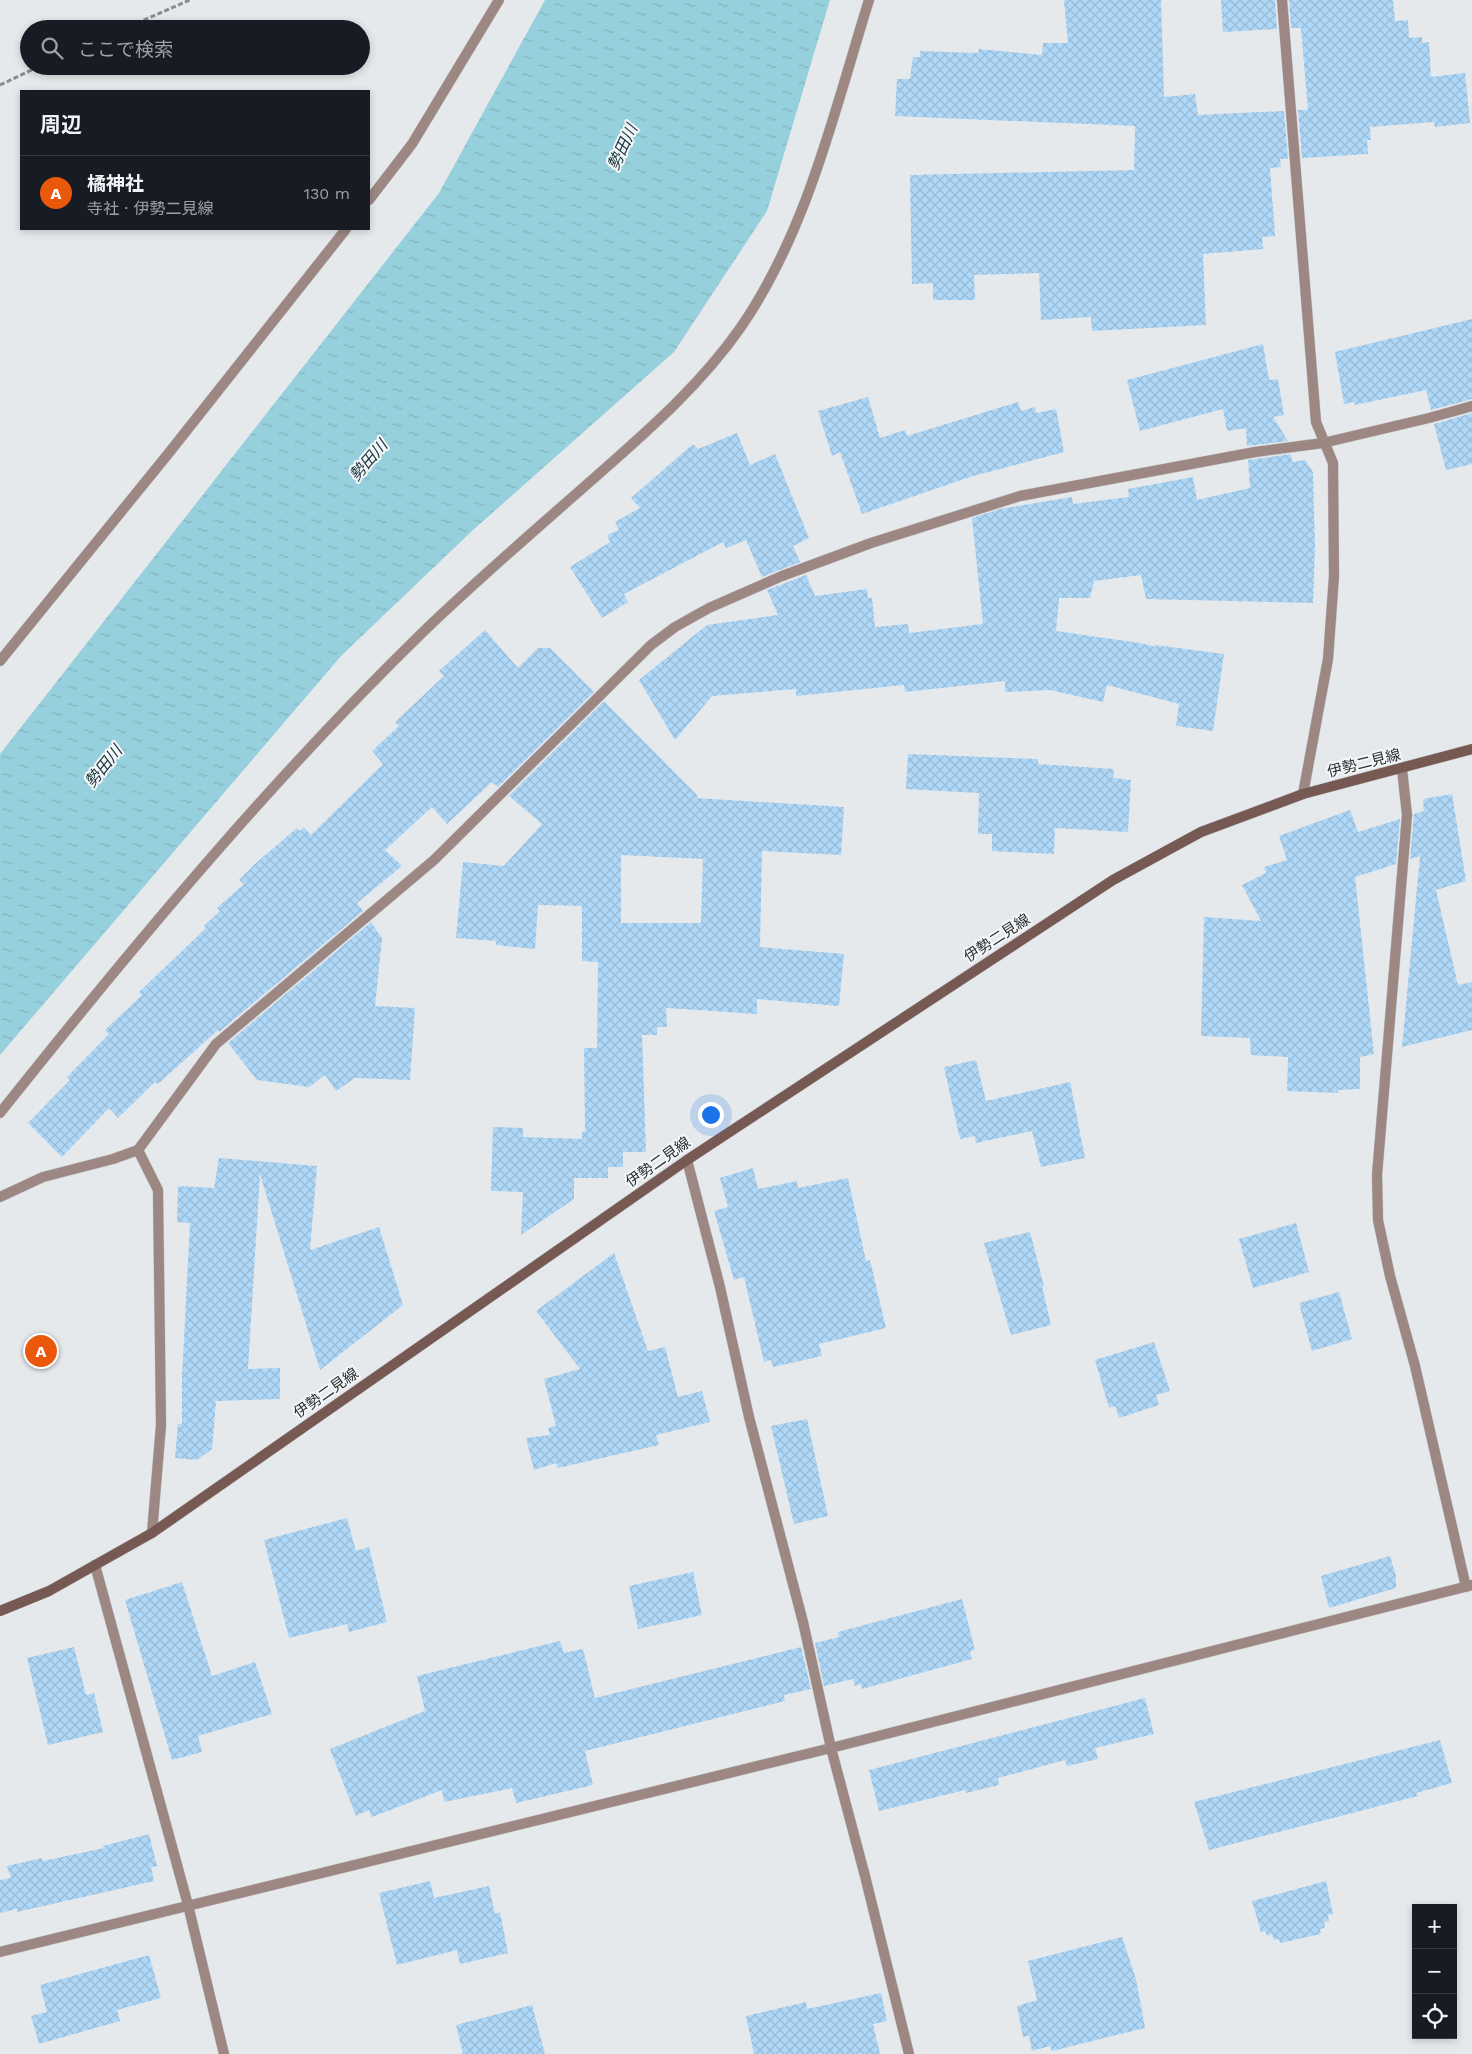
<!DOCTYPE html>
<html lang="ja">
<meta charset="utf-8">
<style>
:root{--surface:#171b24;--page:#20242c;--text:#f1f3f6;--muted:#9ea1a6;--line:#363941;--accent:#ea580c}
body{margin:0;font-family:"Work Sans","Noto Sans JP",sans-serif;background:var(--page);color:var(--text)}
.controls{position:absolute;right:15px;bottom:15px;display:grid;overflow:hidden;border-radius:0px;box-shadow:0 2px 8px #0003}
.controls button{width:45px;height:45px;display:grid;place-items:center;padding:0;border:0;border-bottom:1px solid var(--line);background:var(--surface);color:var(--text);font:25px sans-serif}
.you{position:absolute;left:710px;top:1114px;width:18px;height:18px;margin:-12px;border:4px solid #fff;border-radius:50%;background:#1a73e8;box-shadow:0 0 0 8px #1a73e833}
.badge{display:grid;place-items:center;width:32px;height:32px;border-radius:50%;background:var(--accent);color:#fff;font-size:16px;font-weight:700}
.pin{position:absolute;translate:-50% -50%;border:2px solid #fff;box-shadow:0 1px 5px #0006}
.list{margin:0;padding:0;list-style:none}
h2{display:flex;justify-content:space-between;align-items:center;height:65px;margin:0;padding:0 20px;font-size:21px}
h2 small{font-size:16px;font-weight:400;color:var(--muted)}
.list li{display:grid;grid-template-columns:32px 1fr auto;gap:15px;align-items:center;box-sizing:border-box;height:75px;padding:0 20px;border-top:1px solid var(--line)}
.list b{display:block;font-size:19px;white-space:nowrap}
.list p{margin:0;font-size:16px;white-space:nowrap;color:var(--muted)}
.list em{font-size:16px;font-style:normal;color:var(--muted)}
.icon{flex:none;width:28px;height:28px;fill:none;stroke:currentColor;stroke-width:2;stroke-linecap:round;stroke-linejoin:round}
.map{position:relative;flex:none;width:1472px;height:2054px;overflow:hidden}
.search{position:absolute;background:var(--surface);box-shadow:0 2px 8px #0003;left:20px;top:20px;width:350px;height:55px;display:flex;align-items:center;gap:12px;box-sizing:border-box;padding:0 18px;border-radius:28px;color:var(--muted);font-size:19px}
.panel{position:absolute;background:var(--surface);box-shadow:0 2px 8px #0003;left:20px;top:90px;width:350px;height:140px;border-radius:0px}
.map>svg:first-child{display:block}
</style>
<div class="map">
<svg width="1472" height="2054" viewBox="0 0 1472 2054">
<defs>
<pattern id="water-ripples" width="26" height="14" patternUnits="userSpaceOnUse" patternTransform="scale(1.25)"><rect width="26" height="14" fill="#96d0dc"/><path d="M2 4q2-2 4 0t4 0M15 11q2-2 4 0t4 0" fill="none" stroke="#81b3bd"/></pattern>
<pattern id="building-cross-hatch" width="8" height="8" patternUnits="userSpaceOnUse" patternTransform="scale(1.25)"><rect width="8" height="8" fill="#afd8f8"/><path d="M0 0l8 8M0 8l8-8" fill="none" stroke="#97bad5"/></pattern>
</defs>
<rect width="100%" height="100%" fill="#e6e9ec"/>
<path fill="url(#water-ripples)" d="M545,0H830L767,211L674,352L473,530L341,656L0,1055V754L439,193Z"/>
<path fill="url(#building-cross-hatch)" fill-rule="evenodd" d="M1064,0H1161L1164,97L1195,94L1198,115L1284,111L1288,159H1280L1281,167L1270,168L1275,236L1262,237L1263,249L1203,254L1206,325L1092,331L1091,317L1041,320L1039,273L974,275L975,300H933V283L912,284L910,175L1134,170L1135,126L895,116L897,79H910L913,57H920V51L978,53L979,49L1042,55L1043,43H1068Z
M1221,0H1275L1277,29L1223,32Z
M1289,0H1393L1395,21L1408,20L1409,38L1422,37V43L1429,42L1431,77L1465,73L1470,123L1435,127L1434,122L1370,127L1371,140H1367L1368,154L1302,158L1298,110H1308L1301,28H1291Z
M1472,319V399L1431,410L1426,390L1355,405L1354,402L1344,404L1335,352Z
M1263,344L1269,380L1278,379L1284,415L1273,417L1288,441L1247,446L1246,428L1227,431L1223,409L1140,431L1127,380Z
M868,397L880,438L905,430L907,436L1018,402L1021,411L1035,407L1036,413L1056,409L1064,452L973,476L862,514L840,452L832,456L818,411Z
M1472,413V464L1446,470L1434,424Z
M737,433L750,465L775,454L809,538L793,546L800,562L762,577L746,540L726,548L723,542L624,594L628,602L602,618L570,567L610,542L607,535L619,530L615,522L640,508L631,498L693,444L698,449Z
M1291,454L1292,462L1305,460L1313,472L1315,547L1313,603L1146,599L1141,575L1094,581L1090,598H1059L1056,631L1140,643L1156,647L1155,645L1224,654L1213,731L1176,726L1179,704L1107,685L1103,702L1050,690L1005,692V681L905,692L904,685L796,696V689L712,696L675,740L639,680L707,625L778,615L767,590L806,575L815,596L867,589L868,598H872L875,627L908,624L909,633L983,624L972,518L1000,509L1072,497L1073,504L1129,497L1128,489L1193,477L1197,500L1250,488L1248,460Z
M485,630L518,668L538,648H550L594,692L498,787L492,782L447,824L432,807L385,850L402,866L357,903L363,911L219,1032L218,1030L158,1084L155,1082L118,1118L109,1108L62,1157L28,1123L70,1080L67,1077L109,1034L105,1030L142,995L139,992L206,928L204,926L220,911L217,908L244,884L239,880L256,863L297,828L300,831L304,827L311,835L383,764L372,751L399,726L395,722L444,676L439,671Z
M604,701L698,796L696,798L844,807L841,855L762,851L760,947L844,954L839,1006L757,999V1014L666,1008L667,1027H657V1035H642L646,1152H623V1167H608V1178H574V1199L521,1235L523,1192L491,1191L493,1127L523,1128V1137L582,1139V1132H585L584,1048H597L598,962L582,961V906L538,905L535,949L496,945V941L456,938L463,862L504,866L542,824L509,796ZM621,855L703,859L701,923H621Z
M908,754L1038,759V764L1114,769L1113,778L1131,780L1128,832L1055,828L1054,854L992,851V834H978L979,793L906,789Z
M1452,794L1466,881L1436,890L1458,985L1472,982V1030L1402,1047L1420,856L1410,859L1414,814L1424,811L1423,799Z
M1350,810L1358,832L1400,819L1396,864L1355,877L1374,1054L1360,1057V1089L1338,1090V1093L1287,1091L1288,1057L1251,1055L1250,1038L1201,1036L1204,917L1261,921L1242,885L1266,873L1264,867L1287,860L1279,836Z
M371,922L382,938L375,1006L415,1008L410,1080L355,1078L336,1091L325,1075L309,1087L257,1080L228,1043Z
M976,1060L986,1101L1070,1082L1085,1158L1041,1167L1032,1131L976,1143L975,1136L960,1139L944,1067Z
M219,1158L317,1166L310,1250L379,1227L403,1305L320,1370L260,1174L248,1369L280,1368V1399L216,1401L212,1449L197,1460L175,1458L178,1424H182V1377L190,1223L177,1222L178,1186L214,1188Z
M753,1168L758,1189L797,1181L798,1188L848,1178L866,1261L870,1260L886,1328L819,1344L822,1356L773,1367L771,1360L764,1362L744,1277L734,1280L714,1211L728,1207L720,1178Z
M1296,1223L1309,1272L1253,1288L1239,1239Z
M1030,1232L1044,1286H1042L1051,1325L1011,1335L984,1243Z
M614,1253L648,1351L665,1347L678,1397L702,1391L710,1422L656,1435L659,1445L558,1468L556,1463L534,1470L526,1438L550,1435L548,1428L556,1426L544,1379L580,1369L536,1311Z
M1339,1292L1352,1339L1312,1351L1299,1303Z
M1154,1342L1170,1391L1156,1395L1159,1405L1119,1418L1115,1406L1109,1408L1095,1360Z
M807,1419L828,1516L794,1524L771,1426Z
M347,1518L356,1551L369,1547L387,1622L349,1632L347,1624L289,1638L264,1540Z
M1390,1556L1396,1576V1588L1329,1608L1321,1576Z
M693,1572L702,1615L638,1629L629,1586Z
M182,1582L212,1676L255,1662L272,1714L198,1736L202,1752L172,1760L125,1600Z
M962,1599L975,1650L970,1651L972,1659L862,1689L861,1684L855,1686L853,1679L824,1686L815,1643L839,1637L838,1632Z
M560,1641L564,1653L583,1649L595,1698L801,1647L811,1689L784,1695L785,1701L585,1751L593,1785L516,1803L512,1788L444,1802L442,1790L372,1817L369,1810L356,1816L330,1749L425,1711L417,1676Z
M74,1647L86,1695L94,1693L103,1732L48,1745L27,1658Z
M1145,1698L1154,1734L1095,1748L1098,1759L1067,1766L1065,1760L998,1778L999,1785L966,1793L965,1790L879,1811L869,1770Z
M1440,1740L1452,1783L1416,1793L1418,1796L1209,1850L1194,1802Z
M149,1834L157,1866L151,1867L154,1881L17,1912V1909L0,1913V1880L11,1878L7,1866L42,1858L43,1861L104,1848L103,1846Z
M430,1881L434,1898L489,1886L495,1914L500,1912L508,1953L460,1964L457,1950L397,1965L379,1893Z
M1326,1881L1333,1914L1328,1915L1329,1921L1324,1922L1325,1928L1320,1929L1321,1934L1280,1943L1279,1939L1274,1940L1272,1934L1267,1936L1265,1931L1261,1932L1252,1901Z
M1122,1937L1136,1979L1145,2028L1052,2051L1050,2046L1032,2051L1029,2036L1023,2037L1017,2006L1037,2000L1028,1961Z
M149,1955L161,1998L117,2010L120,2021L39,2044L31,2016L47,2012L40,1985Z
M881,1993L887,2021L873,2024L880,2054H754L746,2016L806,2002L807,2009Z
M532,2005L545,2054H463L456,2025Z"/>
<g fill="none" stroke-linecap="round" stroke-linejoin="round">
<g stroke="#c5c7ca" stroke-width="11">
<path id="service" d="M1402,769L1407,815L1377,1175L1378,1220L1390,1276L1415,1366L1466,1587
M138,1150L158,1190L161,1425L152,1533
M687,1160L720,1287L749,1417L803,1622L831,1748L865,1876L909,2054
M0,1197L43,1177L113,1159L138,1150L216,1044L434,860L651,645L675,627L709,608L782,576L871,543L1020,496L1255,452L1323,443
M95,1565L188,1905L224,2054
M0,1952L831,1748L1472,1585"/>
</g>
<g stroke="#c5c7ca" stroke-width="11">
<path id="minor" d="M1282,0L1316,422L1333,463L1334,576L1328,659L1303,794
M369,200L412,144L499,0
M1323,443L1429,418L1472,406
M0,661L168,454L346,229
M0,1113C133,946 271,780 424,631C481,576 541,525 601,472C651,428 702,383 741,327C808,229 834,112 869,0"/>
</g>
<g stroke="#c5c7ca" stroke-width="11">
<path id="secondary" d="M0,1611L49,1591L152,1533L687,1160L1113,880L1201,832L1303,794L1472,749"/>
</g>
<path stroke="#898b8d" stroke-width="3" stroke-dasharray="5 2.5" stroke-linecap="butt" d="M123,29L190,0
M0,85L40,66"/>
<use href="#service" stroke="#9d8782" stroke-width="10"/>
<use href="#minor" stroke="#9d8782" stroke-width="10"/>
<use href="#secondary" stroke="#775953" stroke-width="10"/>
</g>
<g text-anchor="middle" stroke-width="4" stroke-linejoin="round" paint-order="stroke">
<g font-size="15" fill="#2c2d2e" stroke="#f4f7f9">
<text transform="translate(1364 763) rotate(-14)" y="5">伊勢二見線</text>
<text transform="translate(997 938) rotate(-33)" y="5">伊勢二見線</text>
<text transform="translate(658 1162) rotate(-35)" y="5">伊勢二見線</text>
<text transform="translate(326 1393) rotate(-35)" y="5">伊勢二見線</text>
</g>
<g font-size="16" font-style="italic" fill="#143137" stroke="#f4f7f9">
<text transform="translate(622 147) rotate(-65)" y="6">勢田川</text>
<text transform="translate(368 460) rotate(-49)" y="6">勢田川</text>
<text transform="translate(103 766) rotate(-51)" y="6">勢田川</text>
</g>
</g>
</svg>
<div class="controls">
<button>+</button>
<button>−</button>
<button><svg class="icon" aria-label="locate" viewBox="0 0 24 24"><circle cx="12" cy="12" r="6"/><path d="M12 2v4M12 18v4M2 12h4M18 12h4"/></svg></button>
</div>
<div class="you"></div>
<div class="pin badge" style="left:41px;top:1351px">A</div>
<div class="search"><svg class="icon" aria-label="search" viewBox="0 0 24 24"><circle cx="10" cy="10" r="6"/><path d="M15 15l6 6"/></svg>ここで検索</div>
<section class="panel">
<h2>周辺<small></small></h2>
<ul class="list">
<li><span class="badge">A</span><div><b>橘神社</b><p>寺社 · 伊勢二見線</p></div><em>130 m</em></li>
</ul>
</section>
</div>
